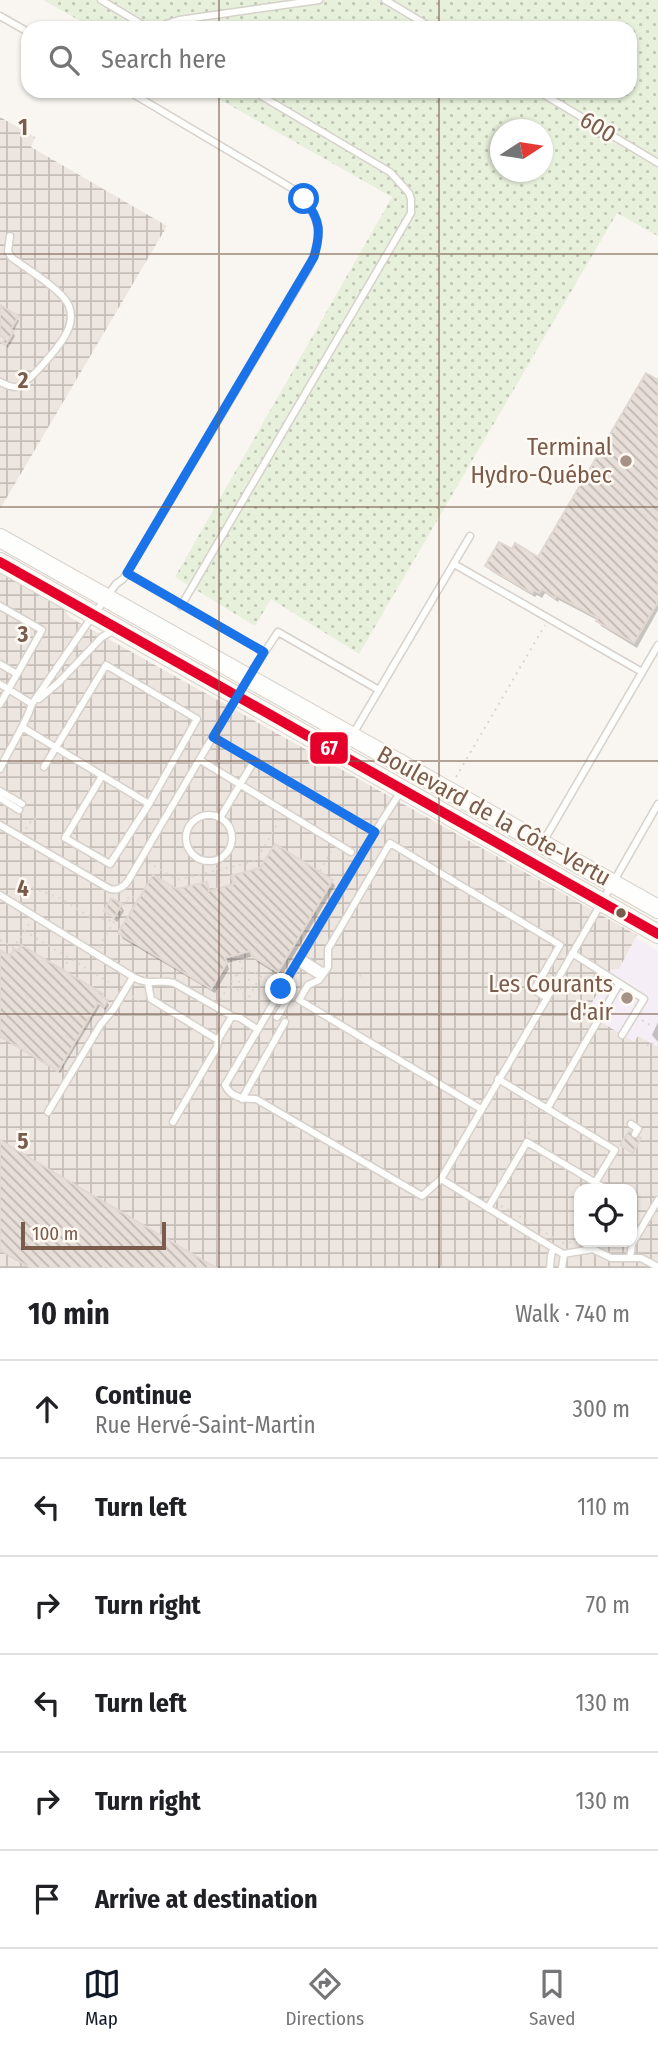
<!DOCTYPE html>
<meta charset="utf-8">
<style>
:root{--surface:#fff;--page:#f2f2f2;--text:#202124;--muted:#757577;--line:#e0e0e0;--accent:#111827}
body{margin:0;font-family:"Fira Sans Condensed",sans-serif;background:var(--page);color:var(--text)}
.controls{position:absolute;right:21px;bottom:21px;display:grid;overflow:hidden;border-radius:14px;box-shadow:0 2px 5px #0004}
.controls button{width:63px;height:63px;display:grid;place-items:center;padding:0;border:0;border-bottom:2px solid var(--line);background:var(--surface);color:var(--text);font:35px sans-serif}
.compass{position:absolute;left:490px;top:119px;width:63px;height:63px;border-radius:50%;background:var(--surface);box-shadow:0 2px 5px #0004;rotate:78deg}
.scale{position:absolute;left:21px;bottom:18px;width:145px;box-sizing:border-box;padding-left:7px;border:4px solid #7a5c4d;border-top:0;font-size:19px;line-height:24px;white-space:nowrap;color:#7a5c4d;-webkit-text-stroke:5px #fffaf3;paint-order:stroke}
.stop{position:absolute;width:21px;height:21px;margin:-16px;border:5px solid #1a73e8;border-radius:50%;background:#fff}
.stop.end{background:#1a73e8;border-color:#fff;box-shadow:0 2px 7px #0008}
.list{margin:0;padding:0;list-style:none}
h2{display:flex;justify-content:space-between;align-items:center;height:91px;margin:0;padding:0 28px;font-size:30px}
h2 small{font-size:23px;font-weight:400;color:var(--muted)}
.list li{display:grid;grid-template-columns:46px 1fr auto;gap:21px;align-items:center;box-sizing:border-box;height:98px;padding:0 28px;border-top:2px solid var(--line)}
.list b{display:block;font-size:26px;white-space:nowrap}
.list p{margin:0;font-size:23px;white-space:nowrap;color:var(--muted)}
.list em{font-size:23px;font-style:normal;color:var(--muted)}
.icon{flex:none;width:38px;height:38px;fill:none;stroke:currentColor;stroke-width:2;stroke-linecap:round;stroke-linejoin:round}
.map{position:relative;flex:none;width:658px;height:1268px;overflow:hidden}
.search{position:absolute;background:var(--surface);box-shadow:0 2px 5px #0004;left:21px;right:21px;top:21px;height:77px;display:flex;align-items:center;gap:18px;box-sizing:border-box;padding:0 24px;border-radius:21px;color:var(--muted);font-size:26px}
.sheet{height:679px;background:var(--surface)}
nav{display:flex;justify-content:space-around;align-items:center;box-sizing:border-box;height:98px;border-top:2px solid var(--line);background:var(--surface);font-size:19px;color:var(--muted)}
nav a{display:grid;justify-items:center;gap:4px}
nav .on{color:var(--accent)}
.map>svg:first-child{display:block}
</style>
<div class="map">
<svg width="658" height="1268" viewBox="0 0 658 1268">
<defs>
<pattern id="industrial-grid" width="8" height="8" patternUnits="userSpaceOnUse" patternTransform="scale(1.75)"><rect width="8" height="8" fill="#ede5e0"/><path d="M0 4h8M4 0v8" fill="none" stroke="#c5bdb8"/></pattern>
<pattern id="grass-dots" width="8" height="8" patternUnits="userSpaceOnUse" patternTransform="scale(1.75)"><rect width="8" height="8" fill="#e7f0db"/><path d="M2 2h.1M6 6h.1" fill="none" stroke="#c0c6b4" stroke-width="1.8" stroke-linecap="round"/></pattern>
<pattern id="building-back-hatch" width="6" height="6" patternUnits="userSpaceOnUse" patternTransform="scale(1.75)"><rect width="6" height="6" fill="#e6ded7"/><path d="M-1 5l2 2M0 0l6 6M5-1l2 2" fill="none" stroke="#bfb7b1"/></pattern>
</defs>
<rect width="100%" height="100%" fill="#f9f5f0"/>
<path fill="url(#industrial-grid)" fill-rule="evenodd" d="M0,117L35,137L31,147L167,226L0,509Z
M0,573L67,611L66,613L71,618L637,935L619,969L611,970L605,982L634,1041L638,1035L658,1047V1268H0ZM579,1189H632V1242H579Z"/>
<path fill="#f6eef6" d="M636,938L658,951V1047L638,1036L634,1042L586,1013L611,970L619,969Z"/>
<path fill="url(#grass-dots)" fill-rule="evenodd" d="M43,0H658V236L617,213L359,654L271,599L255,626L175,577L392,197L205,91H630V28H93ZM500,130H542V172H500Z"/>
<path fill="#0003" d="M0,307L17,317L19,321L13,332L15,336L8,348L4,343L6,340L0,336Z
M658,382V610L637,648L601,626L599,621L559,600L558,602L545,593L542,598L537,595L535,597L491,571L487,566L513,551L539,559Z
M332,881L335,886L281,977L257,962L254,956L227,963L229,969L215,993L123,939L120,933L177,891L206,884L210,892Z
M121,906L124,911L117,922L110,916L106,911Z
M0,952L102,995L109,1005L106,1010L100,1006L60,1073L0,1037Z
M658,1022V1042L652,1035Z
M0,1142L212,1268H29L0,1251Z"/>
<path fill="url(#building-back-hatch)" stroke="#e2d8d2" stroke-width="2" d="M0,305L19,316L11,329L14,331L6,345L2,343L5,338L0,335Z
M646,373L658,380V602L634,643L596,621L598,618L556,595L555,598L542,589L539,593L534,590L532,593L485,566L499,542L512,549L515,543L538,557Z
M275,844L333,880L278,972L252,956L250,951L225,958L227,963L211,989L118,933L153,875L177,889L207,882L209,891L234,884L231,876L260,868Z
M111,898L122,904L114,918L104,911Z
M21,945L103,994L102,996L108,1000L104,1007L98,1003L58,1071L0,1036V950L10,956L14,949L18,951Z
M629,1131L641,1138L633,1153L620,1145Z
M0,1140L38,1163L216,1268H31L0,1250Z"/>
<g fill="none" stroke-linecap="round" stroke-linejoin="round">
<g stroke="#d7d1cb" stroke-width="9">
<path id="lane" d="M101,0L148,28
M385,0L432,28
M0,16L28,32
M161,28L166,24L179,20L319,0
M538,91L658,163
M0,382C4,384 11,387 15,387C27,387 62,343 67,332C71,324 72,314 69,306C63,290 25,268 11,257L8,251L10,236
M454,564L642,672
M127,573L264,652
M0,606L42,630L0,704
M181,606L411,213V199L409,193L390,172L253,91
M0,664L17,674
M0,684L32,704
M39,699L58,683L102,637L113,631
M22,727L149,804
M353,734L379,690
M213,737L375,832
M200,760L351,852
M44,767L106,665L197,719L149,804L110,864L65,838L102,776
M0,769C10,747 24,728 32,704L87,624L116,584L123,579L127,573L308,269C325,234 321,215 293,189L128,91
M0,791L22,804
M401,791L375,832L225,1085C231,1098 244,1099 256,1099L422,1196L441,1179
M0,798L19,810
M186 838a23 23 0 1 1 46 0a23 23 0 1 1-46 0Z
M220,818L254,761
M0,825L108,888C115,892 123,888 128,881L248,677L278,632L379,690L470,536
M543,842L658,645
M0,895L135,978C150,986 159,979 174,983L232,1016L240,1018L257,1029
M572,953L644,999L622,1035
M300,957L324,972
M297,962L321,977
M148,983L151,999L218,1040L232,1016
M547,998L658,804
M277,1017L288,999L278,994
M498,1079L615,1150L595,1183
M242,1099L285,1022
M481,1109L299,1000L308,985L319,980L328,967V949L390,843L560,945L534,990L547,998L441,1179L563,1254L593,1249L611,1258H641L658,1267
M547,1109L619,984
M48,1112L101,1024L113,1010L133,977
M173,1122L217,1047L218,1040
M631,1124L638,1129L635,1134
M488,1208L527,1142L606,1189
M630,1258L632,1244L658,1200
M550,1268L551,1256L553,1248
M562,1268L564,1254"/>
</g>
<g stroke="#d9d2cb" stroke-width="20">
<path id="secondary" d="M0,538L658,909
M0,562L658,934"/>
</g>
<path stroke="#dcd5d0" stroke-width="2" stroke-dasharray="2 5" stroke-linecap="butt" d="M456,777L545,625
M26,829L33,818L36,819
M215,861L221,887
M148,862L177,880L256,861L278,823V816
M320,871L331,851
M19,883L60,898L90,917L114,921
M126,901L134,906
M24,931L109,982
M0,940L13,947
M99,947L130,895L138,900
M238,954L243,972
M9,955L29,924
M63,970L69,959
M247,972L252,990
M237,974L242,992
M354,974L359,973L362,979
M231,986L249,997L260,977
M132,996L139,1001
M341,998L343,1002L348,1001
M220,1000L236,975L252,971L273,984
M642,1020L653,1027
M647,1046L649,1042L658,1047
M529,1134L525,1121L532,1107
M501,1206L509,1210
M519,1216L532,1224
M632,1217V1218
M540,1229L554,1238
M562,1243L579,1242"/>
<use href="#lane" stroke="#fefefd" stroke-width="6"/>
<use href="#secondary" stroke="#fefefd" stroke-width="18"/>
<g stroke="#fffaf3" stroke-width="16">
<path id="bus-1" d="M0,562L658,934"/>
</g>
<use href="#bus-1" stroke="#e4002b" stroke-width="10"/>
</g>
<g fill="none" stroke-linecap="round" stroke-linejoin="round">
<path stroke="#1a73e8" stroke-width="9" d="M281,989L375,832L213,737L264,652L127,573L314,257C321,232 321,220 304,199"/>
</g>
<path fill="none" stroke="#7a5c4d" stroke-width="2" stroke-opacity="0.55" d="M219,0V28M439,0V28M219,91V1268M439,91V1268M0,254H658M0,507H658M0,761H658M0,1014H658"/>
<g fill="#a69286" stroke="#fffaf3" stroke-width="2.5">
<circle cx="626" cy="461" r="7"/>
<circle cx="627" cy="998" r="7"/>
</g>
<circle fill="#7a5c4d" stroke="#fffaf3" stroke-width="2.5" cx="621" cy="913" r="6"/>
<g text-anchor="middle" stroke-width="5" stroke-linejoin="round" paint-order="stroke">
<g font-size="24" fill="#7a5c4d" stroke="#fffaf3">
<text transform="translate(598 127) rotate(31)" y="8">600</text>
<text transform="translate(494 816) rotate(29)" y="8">Boulevard de la Côte-Vertu</text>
</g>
<g font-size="24" fill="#7a5c4d" stroke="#fffaf3" text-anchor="end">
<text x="612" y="455">Terminal<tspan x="612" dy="28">Hydro-Québec</tspan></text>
<text x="613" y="992">Les Courants<tspan x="613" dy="28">d'air</tspan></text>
</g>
</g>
<g font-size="23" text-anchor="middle" font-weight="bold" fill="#7a5c4d" stroke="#fffaf3" stroke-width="5" stroke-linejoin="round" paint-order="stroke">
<text x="23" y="135">1</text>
<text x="23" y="388">2</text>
<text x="23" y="642">3</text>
<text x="23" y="896">4</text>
<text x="23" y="1149">5</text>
</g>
<rect stroke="#fffaf3" stroke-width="2.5" x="309" y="731" width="40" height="34" rx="7" fill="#e4002b"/>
<g font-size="19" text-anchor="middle" font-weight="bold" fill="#fff">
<text x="329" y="755">67</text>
</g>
</svg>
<div class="controls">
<button><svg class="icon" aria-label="locate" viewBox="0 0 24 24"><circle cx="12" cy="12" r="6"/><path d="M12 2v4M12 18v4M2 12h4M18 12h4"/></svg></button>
</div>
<svg class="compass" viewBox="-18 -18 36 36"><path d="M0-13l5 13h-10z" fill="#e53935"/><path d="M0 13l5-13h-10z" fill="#757577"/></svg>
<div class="scale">100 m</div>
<div class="stop" style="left:304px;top:199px"></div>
<div class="stop end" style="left:281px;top:989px"></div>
<div class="search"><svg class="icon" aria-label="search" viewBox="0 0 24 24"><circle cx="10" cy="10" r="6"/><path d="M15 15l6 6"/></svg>Search here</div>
</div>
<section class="sheet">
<h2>10 min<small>Walk · 740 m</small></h2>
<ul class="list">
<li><svg class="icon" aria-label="ahead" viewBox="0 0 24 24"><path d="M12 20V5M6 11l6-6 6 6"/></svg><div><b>Continue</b><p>Rue Hervé-Saint-Martin</p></div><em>300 m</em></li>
<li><svg class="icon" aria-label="left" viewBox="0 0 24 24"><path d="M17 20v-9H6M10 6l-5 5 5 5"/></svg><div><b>Turn left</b></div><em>110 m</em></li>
<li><svg class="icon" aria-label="right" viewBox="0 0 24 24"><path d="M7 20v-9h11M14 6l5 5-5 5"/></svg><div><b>Turn right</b></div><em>70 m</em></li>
<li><svg class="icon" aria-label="left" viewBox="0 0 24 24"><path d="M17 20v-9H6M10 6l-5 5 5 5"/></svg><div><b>Turn left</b></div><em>130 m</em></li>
<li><svg class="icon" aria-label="right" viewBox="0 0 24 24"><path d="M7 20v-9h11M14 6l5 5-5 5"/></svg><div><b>Turn right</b></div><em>130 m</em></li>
<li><svg class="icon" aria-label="arrive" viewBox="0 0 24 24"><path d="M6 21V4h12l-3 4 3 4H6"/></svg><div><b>Arrive at destination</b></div></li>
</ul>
</section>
<nav>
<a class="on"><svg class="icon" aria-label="map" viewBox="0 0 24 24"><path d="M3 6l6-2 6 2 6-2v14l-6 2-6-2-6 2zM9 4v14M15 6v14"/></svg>Map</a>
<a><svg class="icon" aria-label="directions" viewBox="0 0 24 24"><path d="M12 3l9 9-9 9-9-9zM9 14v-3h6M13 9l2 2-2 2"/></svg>Directions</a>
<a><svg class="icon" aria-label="saved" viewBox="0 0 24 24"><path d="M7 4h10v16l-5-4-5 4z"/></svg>Saved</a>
</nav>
